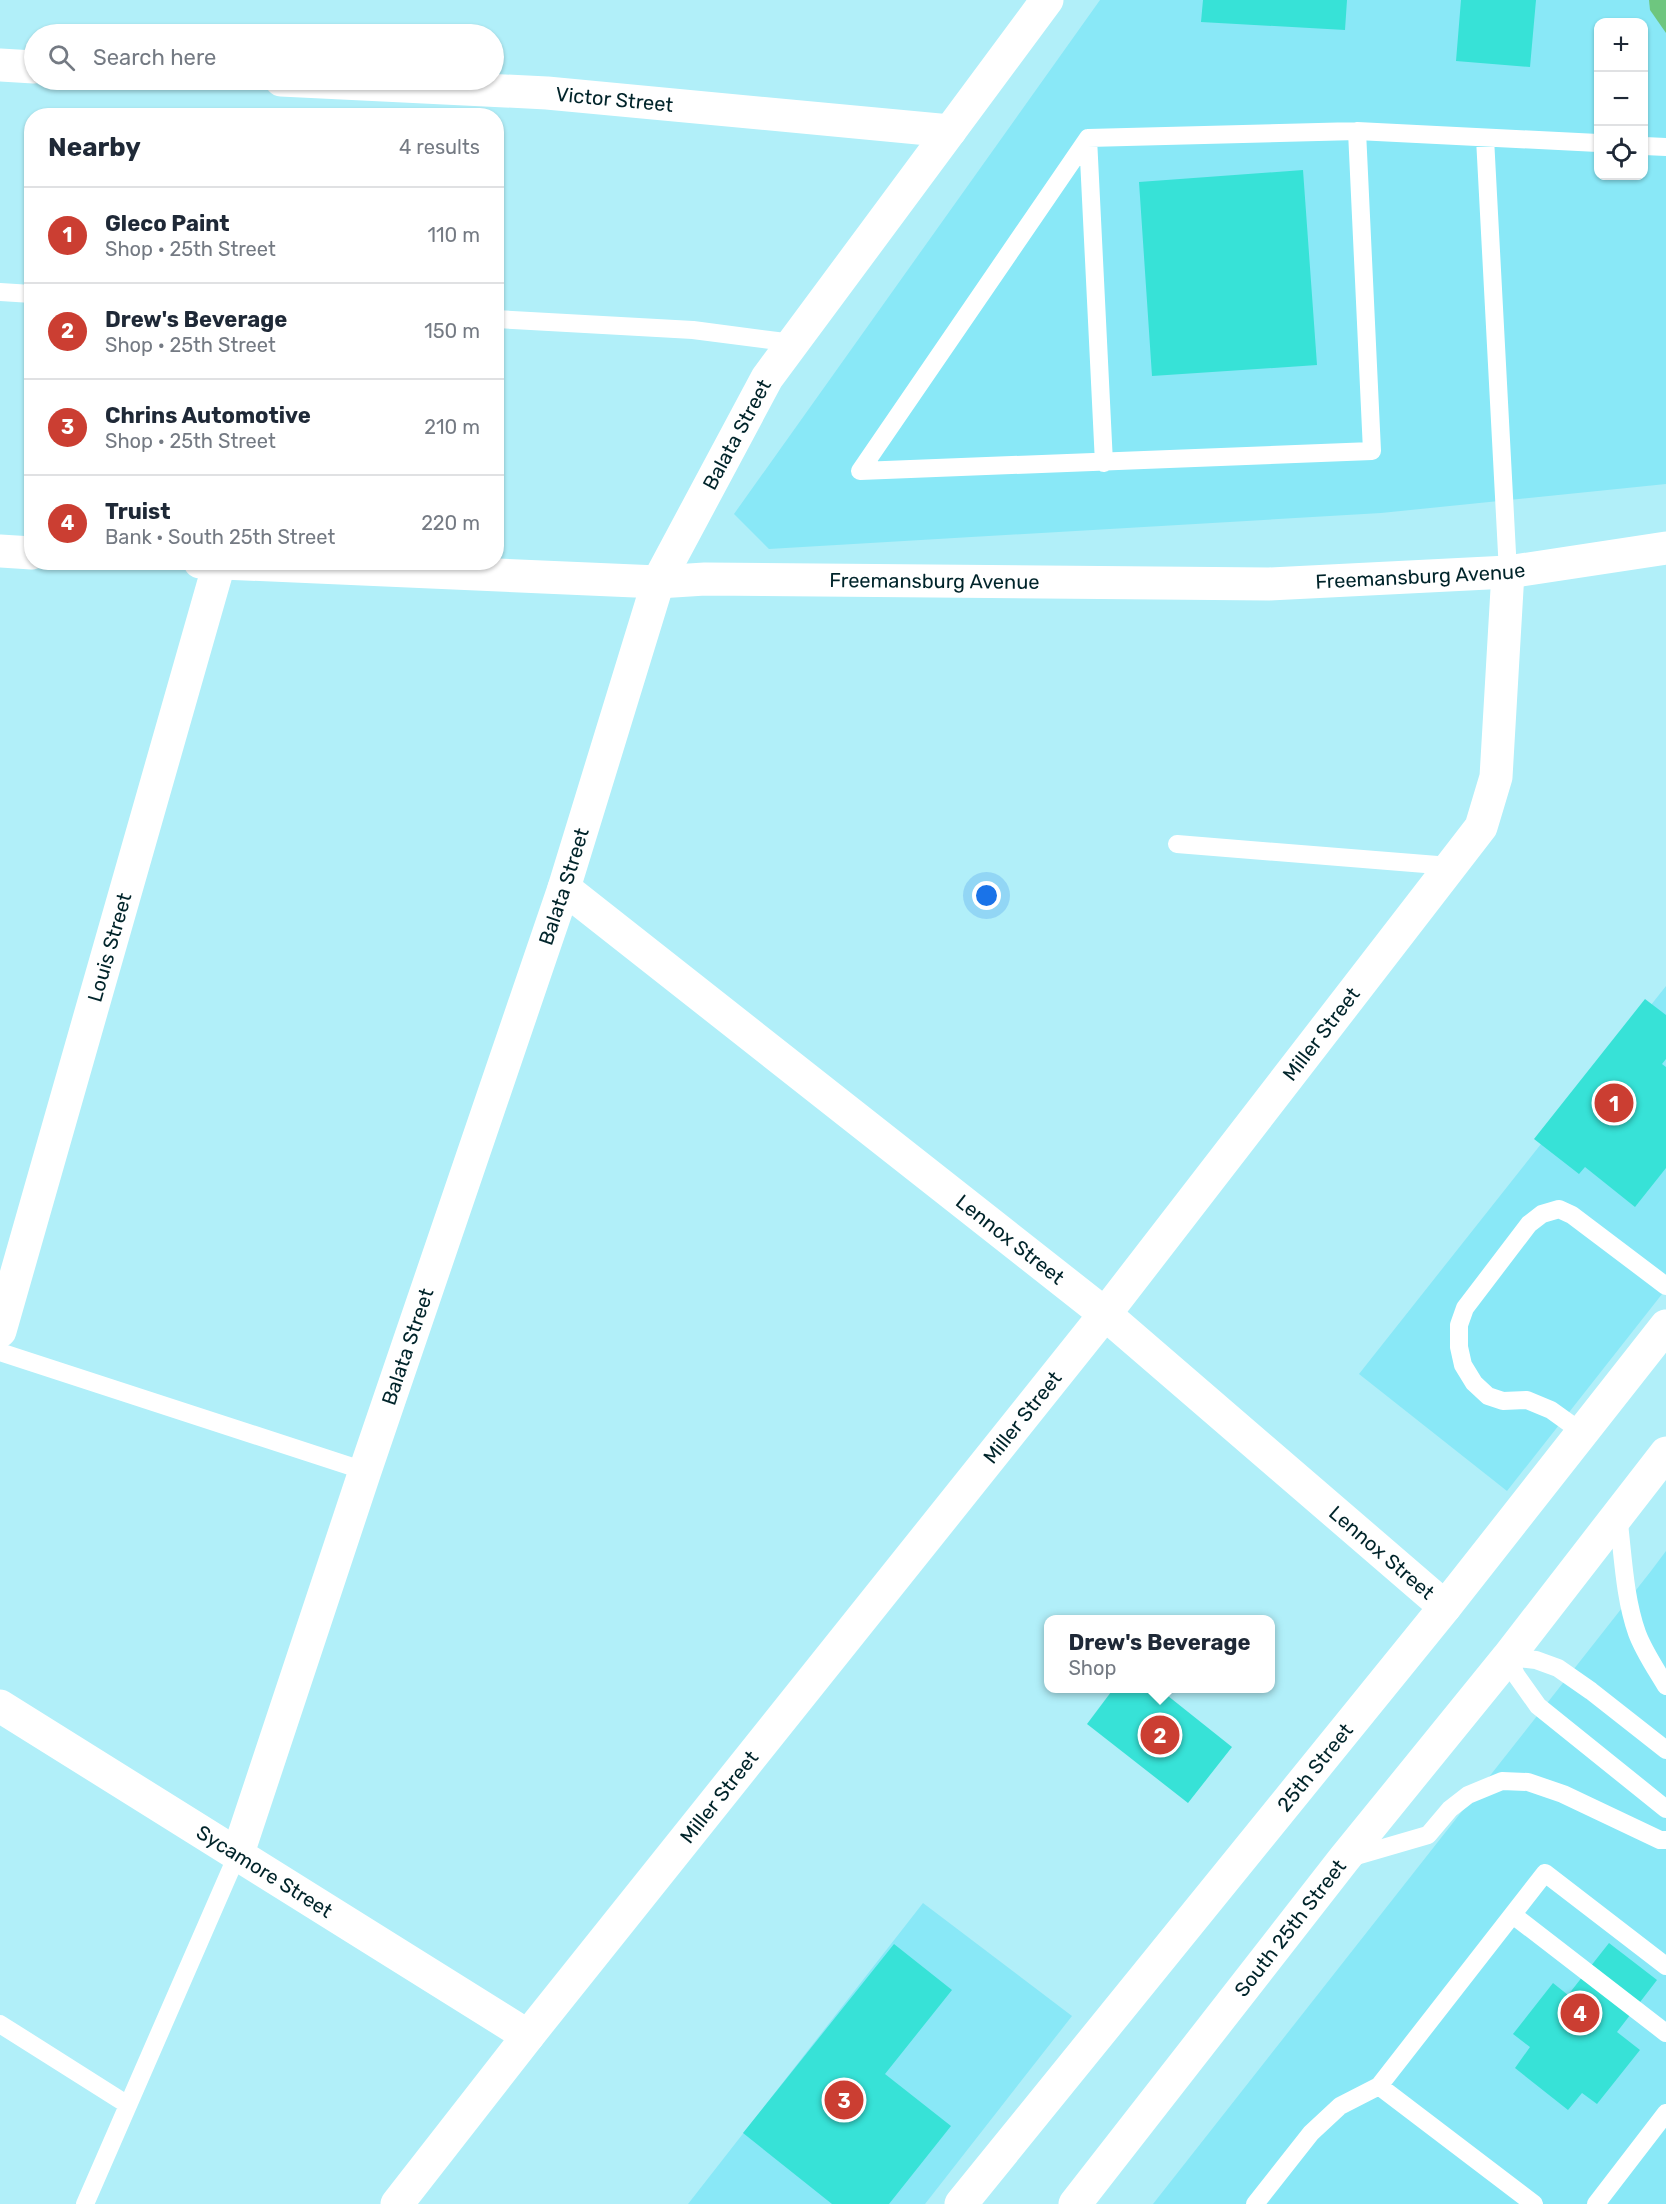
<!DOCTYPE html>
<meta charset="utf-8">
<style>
:root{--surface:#fff;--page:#f6f6f7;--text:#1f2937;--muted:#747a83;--line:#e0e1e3;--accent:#cb3e32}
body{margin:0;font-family:Rubik,sans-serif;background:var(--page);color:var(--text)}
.controls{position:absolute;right:18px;top:18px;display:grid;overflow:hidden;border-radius:12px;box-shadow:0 2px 4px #0004}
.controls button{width:54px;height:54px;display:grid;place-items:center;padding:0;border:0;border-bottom:2px solid var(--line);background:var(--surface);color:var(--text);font:30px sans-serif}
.you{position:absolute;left:987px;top:896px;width:21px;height:21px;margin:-15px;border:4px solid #fff;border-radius:50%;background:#1a73e8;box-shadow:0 0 0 9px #1a73e833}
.badge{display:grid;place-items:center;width:39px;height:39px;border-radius:50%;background:var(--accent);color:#fff;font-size:20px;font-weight:700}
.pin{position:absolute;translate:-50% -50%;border:3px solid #fff;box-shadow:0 2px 6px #0006}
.popup{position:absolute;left:1044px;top:1615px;width:231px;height:78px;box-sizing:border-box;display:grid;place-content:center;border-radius:12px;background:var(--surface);filter:drop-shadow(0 2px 4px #0005);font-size:20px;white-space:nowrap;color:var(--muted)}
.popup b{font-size:22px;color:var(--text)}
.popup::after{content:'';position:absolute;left:50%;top:100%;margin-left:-12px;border:12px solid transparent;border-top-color:var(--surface)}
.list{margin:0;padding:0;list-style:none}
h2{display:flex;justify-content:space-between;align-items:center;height:78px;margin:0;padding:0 24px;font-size:26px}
h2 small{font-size:20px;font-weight:400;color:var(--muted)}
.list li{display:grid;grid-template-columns:39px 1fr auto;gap:18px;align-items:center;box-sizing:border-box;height:96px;padding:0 24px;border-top:2px solid var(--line)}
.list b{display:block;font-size:22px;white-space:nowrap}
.list p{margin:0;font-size:20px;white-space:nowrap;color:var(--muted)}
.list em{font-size:20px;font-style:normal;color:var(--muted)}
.icon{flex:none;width:33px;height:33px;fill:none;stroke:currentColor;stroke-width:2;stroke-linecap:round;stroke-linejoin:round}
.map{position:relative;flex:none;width:1666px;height:2204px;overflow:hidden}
.search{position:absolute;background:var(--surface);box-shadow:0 2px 4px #0004;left:24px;top:24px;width:480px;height:66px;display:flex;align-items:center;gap:15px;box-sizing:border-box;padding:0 21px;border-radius:33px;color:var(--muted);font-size:22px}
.panel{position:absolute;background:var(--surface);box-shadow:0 2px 4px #0004;left:24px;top:108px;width:480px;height:462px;border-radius:24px}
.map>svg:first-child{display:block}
</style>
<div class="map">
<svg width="1666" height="2204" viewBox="0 0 1666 2204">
<rect width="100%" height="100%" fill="#b1eff9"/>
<path fill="#89e8f7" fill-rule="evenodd" d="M1100,0H1666V484L1381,513L769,549L734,514ZM1598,22H1644V176H1598Z
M1666,986V1289L1507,1491L1359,1374Z
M1666,1551V2204H1153L1651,1571Z
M923,1903L1072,2016L925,2204H688Z"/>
<path fill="#6ec67f" d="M1649,0H1666V33L1650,10Z"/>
<path fill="#37e2d7" d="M1203,0H1347L1345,30L1201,22Z
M1461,0H1536L1530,67L1456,61Z
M1303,170L1317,365L1152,376L1139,182Z
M1645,999L1666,1015V1059L1662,1064L1666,1067V1168L1635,1207L1585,1167L1579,1174L1534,1139Z
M1114,1688H1158L1232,1747L1188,1803L1087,1724Z
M1609,1943L1657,1980L1617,2032L1640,2050L1597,2104L1582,2093L1568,2110L1515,2068L1530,2047L1513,2034L1553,1983L1568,1995Z
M894,1944L952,1990L885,2074L951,2126L889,2204H832L743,2133Z"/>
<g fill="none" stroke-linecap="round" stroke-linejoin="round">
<path stroke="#fff" stroke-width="18" d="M1357,131L1372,451L860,471L1088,138L1357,131L1598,143
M1088,138L1104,463
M1485,138L1508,572
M1644,146L1666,147
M0,292L32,294
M496,319L693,330L793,343
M1177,844L1450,866
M0,1352L365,1471
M1583,1433L1551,1410L1527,1400L1503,1401L1488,1396L1474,1383L1463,1365L1459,1347V1325L1465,1308L1529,1224L1542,1214L1559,1209L1572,1215L1666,1286
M1618,1515C1623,1554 1624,1596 1637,1633C1644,1652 1656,1669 1666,1686
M1508,1657L1516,1675L1538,1706L1666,1809
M1508,1657L1536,1660L1558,1668L1591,1691L1666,1750
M1349,1858L1428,1835L1450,1809L1468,1795L1502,1781L1528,1782L1563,1794L1660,1840H1666
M1513,1915L1666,2033
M0,2024L128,2105
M1379,2086L1545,1873L1666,1966
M85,2204L238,1853
M1255,2204L1311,2133L1340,2106L1379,2086L1534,2204
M1596,2204L1666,2113"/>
<g stroke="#fff" stroke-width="33">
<path d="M0,65L34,67"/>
<path id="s1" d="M281,80L547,93L950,131"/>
<path id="s2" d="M564,888L1105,1314L1445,1607"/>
<path id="s3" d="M0,1331L219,564"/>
<path id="s4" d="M0,1706L528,2036"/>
<path id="s5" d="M238,1853L365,1471L564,888L658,582L767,378L1047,0"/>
<path id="s6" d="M397,2204L528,2036L1105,1314L1481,827L1496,777L1508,572"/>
<path id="s7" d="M961,2204L1445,1607L1666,1326"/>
</g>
<g stroke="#fff" stroke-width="33">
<path d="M0,551L32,553"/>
<path id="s8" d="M200,562L658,582L705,579L1269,584L1508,572L1666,548"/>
</g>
<path stroke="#fff" stroke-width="33" id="s9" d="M1075,2204L1344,1859L1508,1657L1666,1453"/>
</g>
<g text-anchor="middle" stroke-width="4.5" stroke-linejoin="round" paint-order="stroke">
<g font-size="20" fill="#00242a" stroke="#fff">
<text dy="7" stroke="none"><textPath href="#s1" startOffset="334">Victor Street</textPath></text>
<text dy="7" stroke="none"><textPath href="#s5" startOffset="1506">Balata Street</textPath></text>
<text dy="7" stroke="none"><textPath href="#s8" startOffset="1221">Freemansburg Avenue</textPath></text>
<text dy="7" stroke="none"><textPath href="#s8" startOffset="735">Freemansburg Avenue</textPath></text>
<text dy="7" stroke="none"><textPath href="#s5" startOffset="1020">Balata Street</textPath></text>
<text dy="7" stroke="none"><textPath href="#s3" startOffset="399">Louis Street</textPath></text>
<text dy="7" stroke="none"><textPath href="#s6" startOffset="1491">Miller Street</textPath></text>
<text dy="7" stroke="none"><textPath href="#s2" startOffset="568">Lennox Street</textPath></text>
<text dy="7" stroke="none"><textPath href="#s5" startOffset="534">Balata Street</textPath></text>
<text dy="7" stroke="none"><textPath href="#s6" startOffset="1005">Miller Street</textPath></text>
<text dy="7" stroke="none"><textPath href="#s2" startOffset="1054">Lennox Street</textPath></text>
<text dy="7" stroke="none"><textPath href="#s7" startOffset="562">25th Street</textPath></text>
<text dy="7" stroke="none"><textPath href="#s6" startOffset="519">Miller Street</textPath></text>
<text dy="7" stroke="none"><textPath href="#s4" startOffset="312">Sycamore Street</textPath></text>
<text dy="7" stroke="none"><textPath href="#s9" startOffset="350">South 25th Street</textPath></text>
</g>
</g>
</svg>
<div class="controls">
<button>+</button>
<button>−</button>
<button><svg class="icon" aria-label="locate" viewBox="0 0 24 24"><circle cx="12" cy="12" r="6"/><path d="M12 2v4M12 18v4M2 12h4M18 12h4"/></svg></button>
</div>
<div class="you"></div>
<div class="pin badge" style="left:1614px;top:1103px">1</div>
<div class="pin badge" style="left:1160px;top:1735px">2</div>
<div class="popup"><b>Drew's Beverage</b>Shop</div>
<div class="pin badge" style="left:844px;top:2100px">3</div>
<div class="pin badge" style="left:1580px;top:2013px">4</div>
<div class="search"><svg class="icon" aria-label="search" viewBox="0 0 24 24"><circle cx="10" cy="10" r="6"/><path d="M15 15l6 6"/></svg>Search here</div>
<section class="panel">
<h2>Nearby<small>4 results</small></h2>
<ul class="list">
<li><span class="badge">1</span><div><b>Gleco Paint</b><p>Shop · 25th Street</p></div><em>110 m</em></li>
<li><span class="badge">2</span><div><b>Drew's Beverage</b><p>Shop · 25th Street</p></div><em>150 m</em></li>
<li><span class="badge">3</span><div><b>Chrins Automotive</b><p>Shop · 25th Street</p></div><em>210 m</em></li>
<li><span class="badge">4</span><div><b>Truist</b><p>Bank · South 25th Street</p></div><em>220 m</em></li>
</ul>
</section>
</div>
